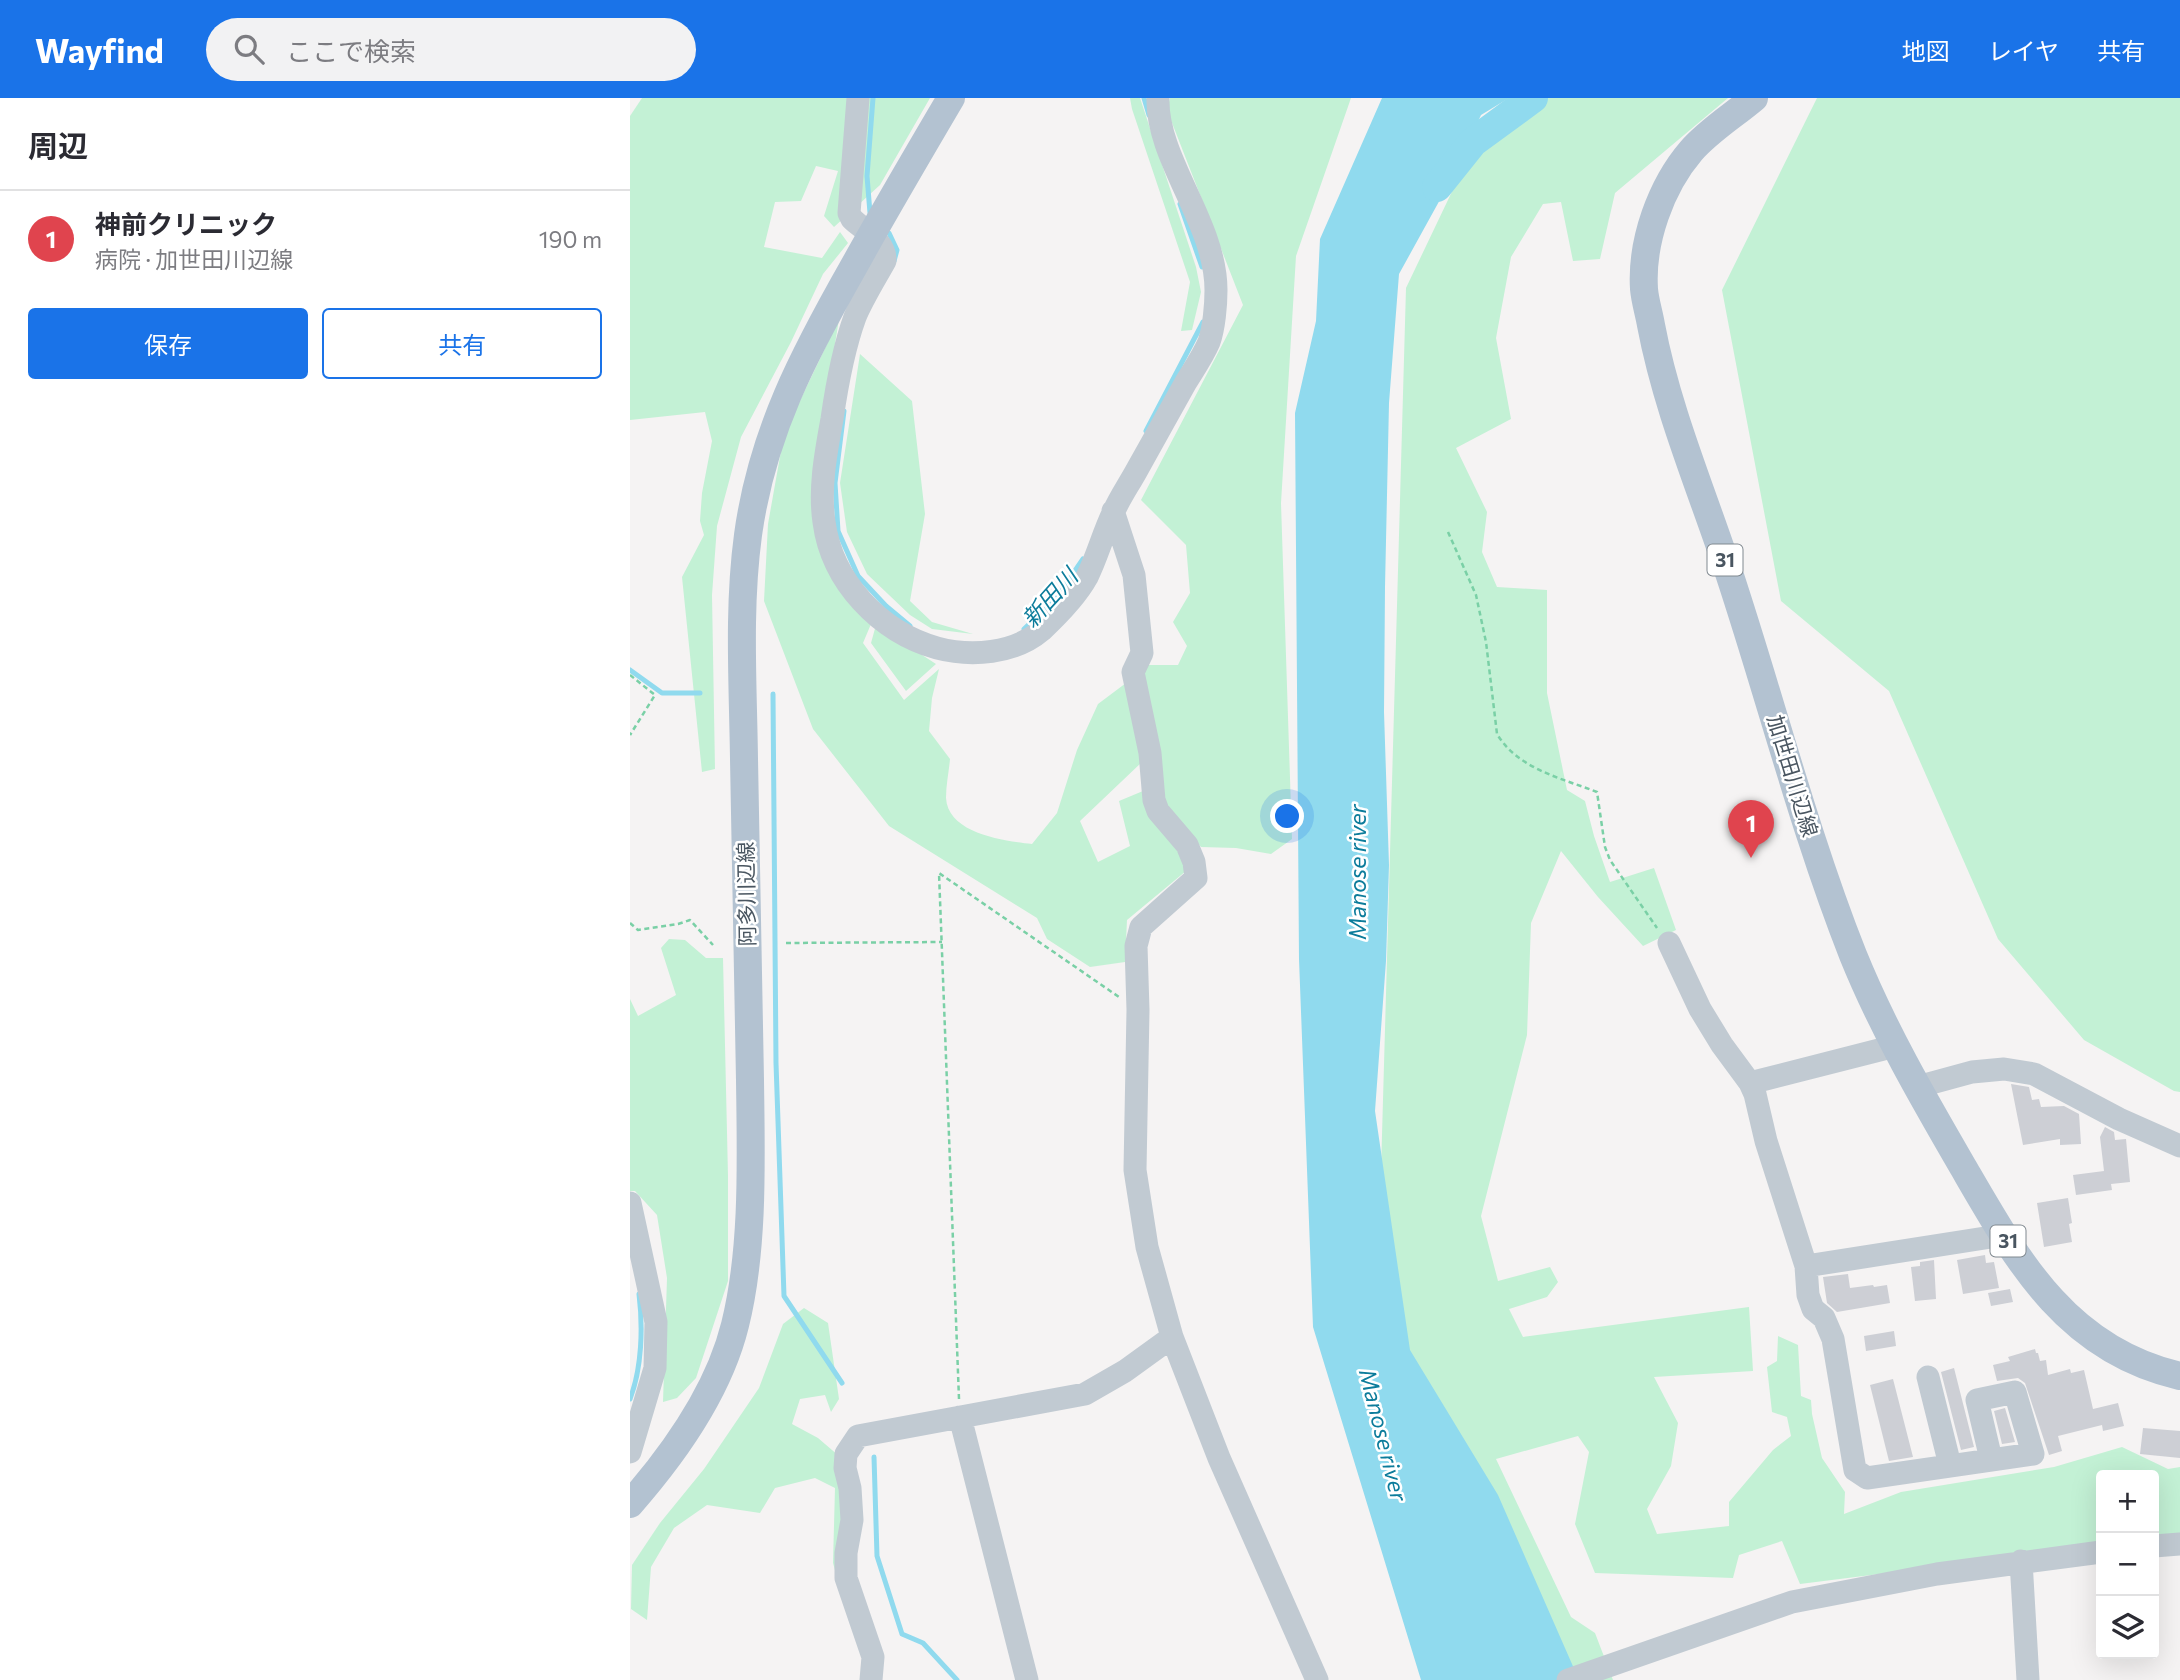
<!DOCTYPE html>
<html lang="ja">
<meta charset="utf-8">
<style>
:root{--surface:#fff;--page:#f2f2f3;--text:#2b2b33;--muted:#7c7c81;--line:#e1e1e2;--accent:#1a73e8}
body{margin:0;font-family:Commissioner,"Noto Sans JP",sans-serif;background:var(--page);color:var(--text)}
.controls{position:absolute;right:21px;bottom:21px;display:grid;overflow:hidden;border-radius:7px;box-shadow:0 7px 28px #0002}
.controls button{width:63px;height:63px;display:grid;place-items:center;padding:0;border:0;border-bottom:2px solid var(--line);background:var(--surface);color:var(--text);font:35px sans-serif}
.you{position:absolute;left:658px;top:719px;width:24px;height:24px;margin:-18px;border:5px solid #fff;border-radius:50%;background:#1a73e8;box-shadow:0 0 0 10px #1a73e833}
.badge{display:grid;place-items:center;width:46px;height:46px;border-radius:50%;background:var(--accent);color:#fff;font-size:23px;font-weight:700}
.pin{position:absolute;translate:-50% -58px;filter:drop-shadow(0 2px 4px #0008)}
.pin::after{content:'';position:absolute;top:37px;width:24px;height:21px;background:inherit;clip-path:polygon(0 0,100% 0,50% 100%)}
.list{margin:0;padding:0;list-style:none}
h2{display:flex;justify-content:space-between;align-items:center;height:91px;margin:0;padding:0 28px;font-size:30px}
h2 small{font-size:23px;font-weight:400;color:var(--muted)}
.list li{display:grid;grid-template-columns:46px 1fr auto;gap:21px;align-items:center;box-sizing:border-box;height:98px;padding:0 28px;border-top:2px solid var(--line)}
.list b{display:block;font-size:26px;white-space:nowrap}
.list p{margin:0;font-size:23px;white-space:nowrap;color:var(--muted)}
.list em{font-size:23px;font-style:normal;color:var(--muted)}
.actions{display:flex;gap:14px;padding:21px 28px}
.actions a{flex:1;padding:16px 0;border:2px solid var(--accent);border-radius:7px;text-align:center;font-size:24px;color:var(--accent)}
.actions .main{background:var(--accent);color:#fff}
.icon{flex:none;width:38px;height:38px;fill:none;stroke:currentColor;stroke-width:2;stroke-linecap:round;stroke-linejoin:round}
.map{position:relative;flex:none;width:1550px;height:1582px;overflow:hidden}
header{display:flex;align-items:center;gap:42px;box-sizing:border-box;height:98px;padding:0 35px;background:var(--accent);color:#fff}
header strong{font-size:33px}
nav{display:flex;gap:38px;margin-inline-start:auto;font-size:24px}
.search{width:490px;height:63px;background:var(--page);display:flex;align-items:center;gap:18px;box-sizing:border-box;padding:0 24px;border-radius:38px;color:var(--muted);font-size:26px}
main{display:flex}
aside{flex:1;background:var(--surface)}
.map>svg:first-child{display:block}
</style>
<header>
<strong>Wayfind</strong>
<div class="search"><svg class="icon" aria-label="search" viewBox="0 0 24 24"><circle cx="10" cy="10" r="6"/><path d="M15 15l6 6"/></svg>ここで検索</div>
<nav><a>地図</a><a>レイヤ</a><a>共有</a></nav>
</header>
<main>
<aside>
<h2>周辺<small></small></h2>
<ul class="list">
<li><span class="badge" style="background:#e0444e">1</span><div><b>神前クリニック</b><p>病院 · 加世田川辺線</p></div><em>190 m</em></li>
</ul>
<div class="actions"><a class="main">保存</a><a>共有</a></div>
</aside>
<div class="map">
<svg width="1550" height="1582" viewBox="0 0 1550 1582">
<rect width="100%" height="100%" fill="#f5f3f3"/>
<path fill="#c3f1d5" d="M12,0H300L250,87L204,129L194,118L208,73L186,68L171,103L145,104L134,149L192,160L210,134L218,145L193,176L161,244L111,339L87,428L82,497L85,671L72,674L52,479L74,437L70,423L72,395L82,343L75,314L0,322V18Z
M500,0H510L566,169L571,194L562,232L551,233L560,184L502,11Z
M540,0H721L666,158L651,405L662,741L641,756L606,750L571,749L531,700L513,578L515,567H548L557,548L543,524L560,495L556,447L511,402L613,207L537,12Z
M889,0H1098L985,95L970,161L943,163L931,104L913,106L881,159L866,240L881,321L826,350L857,414L852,454L867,489L917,492V595L937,692L955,703L964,738L980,784L1024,770L1046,832L1013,848L968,799L931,753L901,825L897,937L851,1118L868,1183L920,1169L928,1184L917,1199L879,1211L893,1239L1119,1209L1123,1273L1024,1279L1048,1325L1041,1368L1017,1411L1027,1436L1099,1428V1404L1143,1352L1161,1338L1157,1319L1142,1314L1137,1269L1147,1263L1148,1238L1168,1247L1171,1298L1181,1302L1182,1316L1192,1360L1215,1394L1214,1416L1271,1394L1424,1369L1492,1349L1538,1371L1550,1369V1438L1524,1441V1377H1471V1448L1170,1486L1152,1443L1109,1457L1103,1480L965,1475L945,1426L959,1354L948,1338L866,1361L941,1519L965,1535L983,1582H887L746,1249L776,190L858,18Z
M1187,0H1550V994L1544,993L1454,942L1368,841L1259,593L1151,503L1092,192Z
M209,221L181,396L241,526L233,545L274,602L309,571L302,600L299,633L320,661C319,673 316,687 316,700C318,736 375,743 402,746L427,715L447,652L468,606L496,585L512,664L450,723L468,764L500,748L489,703L513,693L553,754L556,773L497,822L495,864L460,869L417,841L407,820L259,728L183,631L134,503L138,426L154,336Z
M230,256L282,303L295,416L280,503L302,524L343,536L302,531L280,517L237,476L217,434L210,385Z
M246,527L306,566L276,593L241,545Z
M39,841L55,842L76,860H93L98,1078V1183L66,1280L47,1300L33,1304L37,1180L27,1117L5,1093H0V901L8,918L46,897L31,850Z
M174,1210L198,1225L209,1301L201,1314L195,1297L170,1301L162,1326L188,1340L209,1358L224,1521L219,1523L203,1465L205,1390L185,1380L145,1390L130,1415L77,1407L44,1430L21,1469L17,1522L1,1511L2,1467L30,1425L74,1371L129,1290L153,1226Z"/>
<path fill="#90daee" d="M752,0H879L851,17L817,89L769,176L759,305L755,489L754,614L759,767L756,863L745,1013L780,1252L868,1397L949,1582H791L683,1229L669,861L665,315L686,223L690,141Z"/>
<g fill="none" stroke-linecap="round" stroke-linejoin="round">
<path stroke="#90daee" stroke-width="5" d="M514,0L519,17
M550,106L572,169
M240,115L237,78L243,0
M259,135L267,152L264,163
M214,313L205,385L208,433L228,478L256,508L280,528
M516,333L573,224
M394,531L425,502L453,461
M0,572L32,595H70
M143,596L146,965L154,1198L212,1285
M0,1301C12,1270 13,1229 9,1196
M244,1359L247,1458L272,1536L293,1545L327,1582"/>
<path stroke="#90daee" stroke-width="30" d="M807,89L843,44L903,0"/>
</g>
<path fill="#cdcfd5" d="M1381,986L1399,989L1402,1002L1409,1001L1411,1009L1434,1008L1449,1016L1451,1046L1430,1047V1041L1393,1047Z
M1475,1029L1484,1034L1485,1042L1496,1041L1500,1084L1481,1086L1482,1092L1446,1097L1443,1077L1474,1073L1470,1039Z
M1438,1100L1442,1125L1439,1126L1442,1144L1414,1149L1407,1105Z
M1355,1157L1356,1165L1364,1164L1369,1190L1333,1196L1327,1162Z
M1304,1162L1306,1201L1285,1203L1281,1169L1290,1168V1164Z
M1218,1176L1220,1190L1243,1187L1244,1189L1257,1187L1260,1205L1207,1214L1197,1205L1193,1179Z
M1380,1191L1383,1204L1361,1208L1358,1195Z
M1264,1233L1266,1248L1236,1253L1234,1238Z
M1405,1251L1406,1255H1408L1410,1263L1416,1262L1418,1277L1440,1271L1441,1275L1454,1272L1463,1311L1488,1305L1494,1328L1473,1333L1472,1327L1428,1338L1432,1353L1419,1357L1395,1285L1388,1280L1367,1283L1363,1267L1380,1263L1378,1259Z
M1324,1270L1344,1349L1331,1352L1311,1274Z
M1263,1281L1283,1359L1259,1363L1240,1287Z
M1375,1310L1385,1344L1372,1346L1364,1313Z
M1513,1330L1550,1333V1360L1510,1356Z"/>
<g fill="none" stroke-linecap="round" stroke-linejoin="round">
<path stroke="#7ad0a6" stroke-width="2.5" stroke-dasharray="5 3.5" stroke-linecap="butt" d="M818,434L846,497L856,544L867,636C888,671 931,680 967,694L975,749L980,762L1027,830
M0,577L25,597L0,637
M0,825L8,832L48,826L60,822L83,847
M156,845L312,844
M329,1301L309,775L489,899"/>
<path stroke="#c1cad2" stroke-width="23" d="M228,0L219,115L222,121C235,133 256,144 255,163C245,181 233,200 225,219C213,252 207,286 202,321C196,354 189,390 194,424C202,484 250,534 307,550C341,559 384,556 412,532C428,517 446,499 457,479C467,459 473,436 483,415C490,399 500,385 508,370C524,341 540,313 556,284C564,271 573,258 579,244C584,230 586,207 586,192C586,125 526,61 528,0
M483,413L504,477L512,555L503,574L520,655L524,702L528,713L557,747L564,764L566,780L511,829L506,848L508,912L505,1072L517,1149L542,1239L589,1360L687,1582
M1039,845L1070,911L1092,947L1120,985L1125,996L1136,1043L1176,1168L1178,1197L1183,1211L1194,1220L1203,1241L1225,1372L1237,1380L1403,1356L1385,1294L1347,1302L1361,1361
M1120,985L1265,948
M1287,989L1342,974L1374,971L1404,976L1489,1021L1550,1048
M0,1105L26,1224L25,1270L0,1354
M1176,1168L1374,1137
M1298,1279L1320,1367
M330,1319L397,1582
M1524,1448L1550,1446
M1391,1463L1398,1582
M241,1582L243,1559L216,1480V1455L222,1422L220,1390L215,1370L216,1356L228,1338L455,1296L495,1273L542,1239
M938,1582L1162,1504L1307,1476L1471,1454"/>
<path stroke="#b3c2d1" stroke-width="28" d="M1124,0C1104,17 1078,33 1061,53C1031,88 1011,143 1014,191C1015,203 1019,215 1021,227C1037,312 1072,393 1099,475C1141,602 1174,733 1223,857C1253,931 1293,1000 1333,1069C1387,1162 1436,1252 1550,1278
M0,1406C43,1357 89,1292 105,1227C124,1151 121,1061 120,982C118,875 116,768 114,661C113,586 108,511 118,437C132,335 174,256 224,168C255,112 288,56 321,0"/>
</g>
<g text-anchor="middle" stroke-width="5" stroke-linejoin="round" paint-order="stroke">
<g fill="#fff" stroke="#808990" stroke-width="2">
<rect x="1077.5" y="446.5" width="35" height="31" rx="5"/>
<rect x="1360.5" y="1127.5" width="35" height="31" rx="5"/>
</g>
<g font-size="19" font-weight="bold" fill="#4a5661">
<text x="1095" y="469">31</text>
<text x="1378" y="1150">31</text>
</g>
<g font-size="21" fill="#4a5661" stroke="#fff">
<text transform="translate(1162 678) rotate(73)" y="7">加世田川辺線</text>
<text transform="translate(117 796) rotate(-91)" y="7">阿多川辺線</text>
</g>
<g font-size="23" font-style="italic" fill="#0c7c9b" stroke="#fff">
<text transform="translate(420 500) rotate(-48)" y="8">新田川</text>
<text transform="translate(728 774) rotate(-90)" y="8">Manose river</text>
<text transform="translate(753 1337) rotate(76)" y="8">Manose river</text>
</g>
</g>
</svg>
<div class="controls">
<button>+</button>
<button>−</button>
<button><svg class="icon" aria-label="layers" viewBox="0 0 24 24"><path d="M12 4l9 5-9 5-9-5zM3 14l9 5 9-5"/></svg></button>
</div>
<div class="you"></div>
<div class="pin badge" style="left:1121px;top:760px;background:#e0444e">1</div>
</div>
</main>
